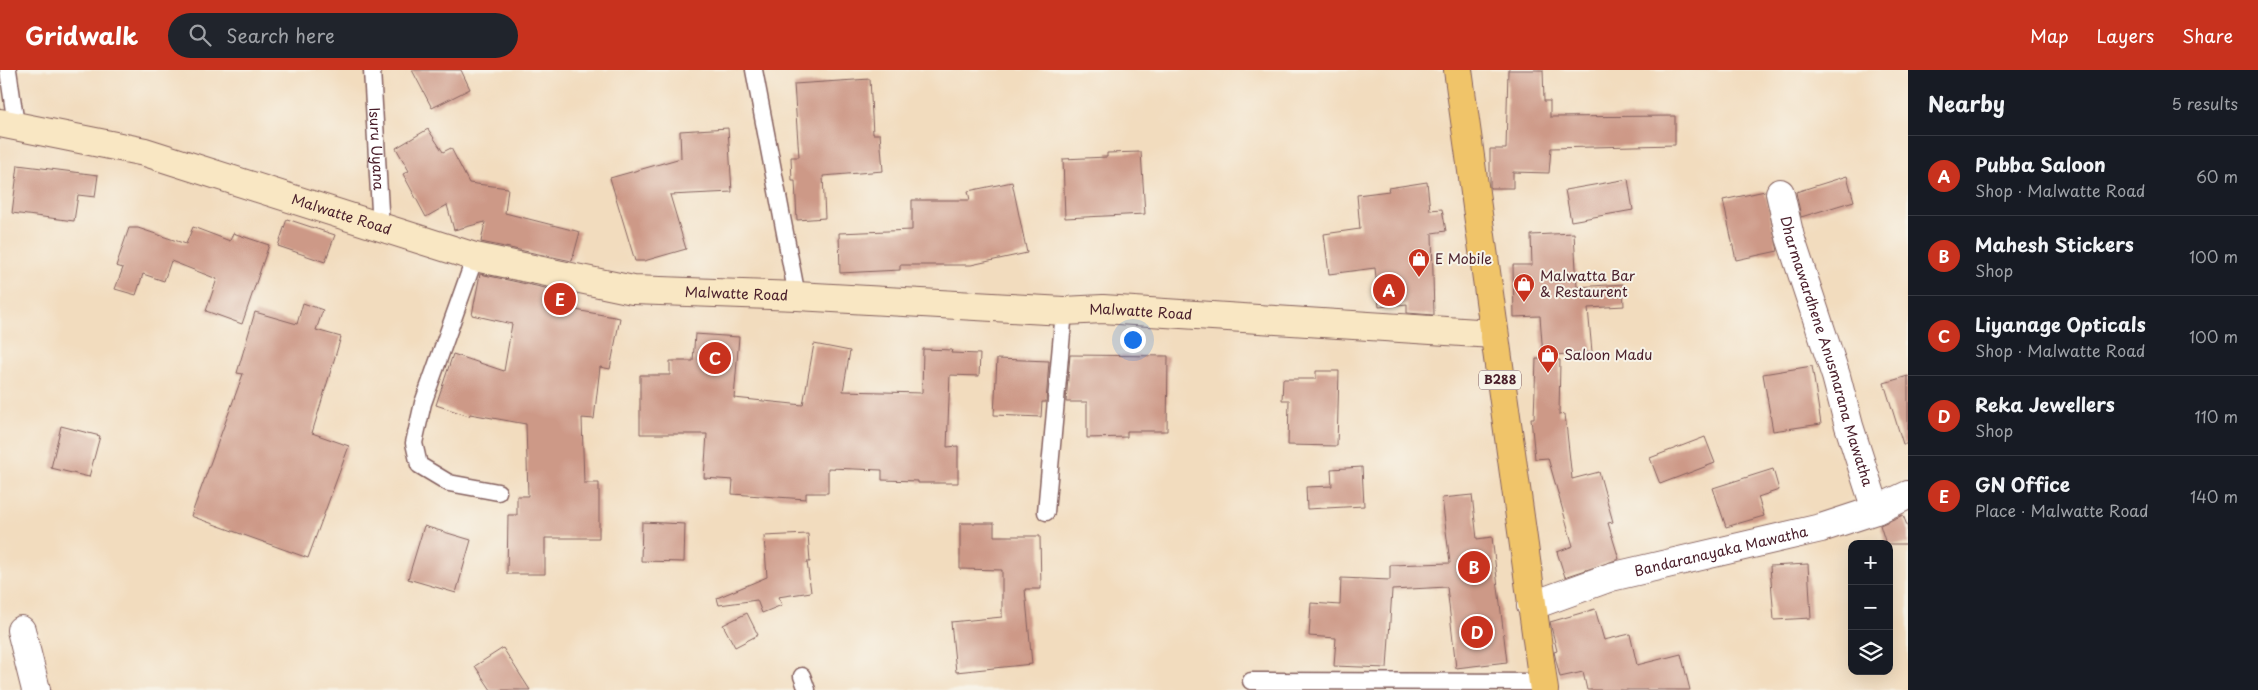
<!DOCTYPE html>
<meta charset="utf-8">
<style>
:root{--surface:#171b24;--page:#20242c;--text:#f1f3f6;--muted:#9ea1a6;--line:#363941;--accent:#c8321e}
body{margin:0;font-family:"Playpen Sans",sans-serif;background:var(--page);color:var(--text)}
.controls{position:absolute;right:15px;bottom:15px;display:grid;overflow:hidden;border-radius:10px;box-shadow:0 5px 20px #0002}
.controls button{width:45px;height:45px;display:grid;place-items:center;padding:0;border:0;border-bottom:1px solid var(--line);background:var(--surface);color:var(--text);font:25px sans-serif}
.you{position:absolute;left:1132px;top:269px;width:18px;height:18px;margin:-12px;border:4px solid #fff;border-radius:50%;background:#1a73e8;box-shadow:0 0 0 8px #1a73e833}
.badge{display:grid;place-items:center;width:32px;height:32px;border-radius:50%;background:var(--accent);color:#fff;font-size:16px;font-weight:700}
.pin{position:absolute;translate:-50% -50%;border:2px solid #fff;box-shadow:0 1px 5px #0006}
.list{margin:0;padding:0;list-style:none}
h2{display:flex;justify-content:space-between;align-items:center;height:65px;margin:0;padding:0 20px;font-size:21px}
h2 small{font-size:16px;font-weight:400;color:var(--muted)}
.list li{display:grid;grid-template-columns:32px 1fr auto;gap:15px;align-items:center;box-sizing:border-box;height:80px;padding:0 20px;border-top:1px solid var(--line)}
.list b{display:block;font-size:19px;white-space:nowrap}
.list p{margin:0;font-size:16px;white-space:nowrap;color:var(--muted)}
.list em{font-size:16px;font-style:normal;color:var(--muted)}
.icon{flex:none;width:28px;height:28px;fill:none;stroke:currentColor;stroke-width:2;stroke-linecap:round;stroke-linejoin:round}
.map{position:relative;flex:none;width:1908px;height:620px;overflow:hidden}
header{display:flex;align-items:center;gap:30px;box-sizing:border-box;height:70px;padding:0 25px;background:var(--accent);color:#fff}
header strong{font-size:24px}
nav{display:flex;gap:28px;margin-inline-start:auto;font-size:18px}
.search{width:350px;height:45px;background:var(--page);display:flex;align-items:center;gap:12px;box-sizing:border-box;padding:0 18px;border-radius:28px;color:var(--muted);font-size:19px}
main{display:flex}
aside{flex:1;background:var(--surface)}
.map>svg:first-child{display:block}
</style>
<header>
<strong>Gridwalk</strong>
<div class="search"><svg class="icon" aria-label="search" viewBox="0 0 24 24"><circle cx="10" cy="10" r="6"/><path d="M15 15l6 6"/></svg>Search here</div>
<nav><a>Map</a><a>Layers</a><a>Share</a></nav>
</header>
<main>
<div class="map">
<svg width="1908" height="620" viewBox="0 0 1908 620">
<rect width="100%" height="100%" fill="#f7f3e8"/>
<filter id="ink" filterUnits="userSpaceOnUse"><feTurbulence type="fractalNoise" baseFrequency=".02" numOctaves="2"/><feDisplacementMap in="SourceGraphic" scale="10" xChannelSelector="R" yChannelSelector="G"/><feConvolveMatrix kernelMatrix="1 2 1 2 8 2 1 2 1" color-interpolation-filters="sRGB"/></filter>
<filter id="wash" filterUnits="userSpaceOnUse"><feTurbulence type="fractalNoise" baseFrequency=".0096" numOctaves="4" result="noise"/><feDisplacementMap in="SourceGraphic" scale="20" xChannelSelector="R" yChannelSelector="G"/><feGaussianBlur stdDeviation="1.12" result="paint"/><feColorMatrix in="noise" values="0 0 0 0 0 0 0 0 0 0 0 0 0 0 0 0 0 1.4 0 .05"/><feComposite in="paint" operator="in"/></filter>
<g filter="url(#wash)">
<rect width="100%" height="100%" fill="#f2dcbe"/>
<g id="blocks">
<path fill="#cd9987" d="M412,0H461L470,19L432,38Z
M1508,0H1543L1544,31H1550V47L1675,46V75L1551,78L1549,103L1513,102V118H1490V79H1506Z
M870,9L873,64H880L883,101L823,106L825,148L797,150L795,111H792L791,87H799L794,14Z
M728,58L732,122L670,125L686,179L644,191H635L610,108L681,88L680,61Z
M428,59L443,82L451,78L469,113L508,118L505,143L580,162L572,191L481,172L485,152L454,160L447,135L426,147L403,104L409,101L396,78Z
M1141,82L1145,144L1065,148L1063,89L1107,87V83Z
M18,95L98,105L95,127L78,125L74,151L12,143Z
M1847,106L1854,131L1801,147L1796,122Z
M1628,109L1633,140L1571,151L1565,120Z
M1012,112L1027,183L971,195H900V200L840,203L839,163L912,160V130H970L968,121Z
M1427,112L1430,140L1442,139L1446,161L1432,163L1434,245L1407,243V234L1379,237L1375,198L1329,204L1324,164L1360,159L1357,125L1389,121L1388,118Z
M1765,121L1778,181L1736,190L1723,130Z
M287,149L335,165L325,192L278,176Z
M193,157L230,171L233,163L269,175L242,254L206,241L217,209L171,191L164,211L143,204L136,225L115,219L123,198L116,196L129,158H138L186,174Z
M1574,163L1577,217L1623,214L1624,236L1588,238L1592,282L1543,286L1540,246L1514,247L1513,195H1532L1531,165Z
M480,204L573,224L570,239L620,248L610,299L600,297L594,349L582,348L584,413H599V468H545V504H507L508,445H517V426H528L526,354L470,344L469,346L436,335L453,284L504,301L512,254L472,245Z
M303,233L323,240L316,260L341,267L312,363L349,376L308,488L191,446L243,304L237,303L255,242L297,254Z
M695,264L739,267L734,328L803,335L814,274L850,281L843,321L922,323L923,279L952,280L951,283L980,284L979,306L950,305L947,377L958,376V413H918V411L882,410V400L828,398V423H806V429L732,424L733,410L704,408L707,364H640V305H670V291H693Z
M1070,285L1168,286L1167,361H1127V367L1087,368V332H1066Z
M997,289L1049,291L1046,332H1042L1041,347L994,345Z
M1536,289L1560,290L1559,345L1565,344L1572,409L1599,402L1613,452L1608,453L1619,489L1565,507L1557,482L1573,476L1548,388L1535,389L1531,348H1534Z
M1812,296L1821,354L1773,361L1763,304Z
M1316,301H1339L1337,376L1288,375L1289,330H1282L1283,309H1316Z
M1908,306V374H1903L1884,313Z
M61,356L100,366L89,407L51,398Z
M1705,367L1715,393L1660,414L1650,388Z
M1362,397L1364,436L1307,439L1306,417L1332,416L1331,399Z
M1773,399L1779,420L1758,427L1764,446L1726,457L1713,418Z
M1472,425L1477,469L1492,467L1507,592L1456,598L1447,517L1392,520L1387,598L1334,596L1336,568L1309,566L1311,533L1340,535L1341,508L1390,510V495L1450,493L1442,428Z
M1903,445L1908,458V474H1886L1880,455Z
M642,452L685,454L684,492L641,491Z
M960,453H994V466H1040L1041,519H1025L1032,594L956,602L951,552L1002,547V500L960,499Z
M424,456L471,470L456,523L408,509Z
M808,464L810,492H807L811,522L778,527L782,535L762,543L757,530L719,535L717,528L767,507L764,466Z
M1808,494L1811,548L1774,550L1770,496Z
M1595,539L1604,570L1630,564L1637,595L1681,584L1690,620H1587L1583,602L1560,607L1554,582L1557,581L1550,552Z
M747,543L758,565L735,577L723,555Z
M503,578L530,620H491L475,596Z"/>
</g>
</g>
<g filter="url(#ink)">
<use href="#blocks" fill-opacity="0" stroke="#85615e" stroke-width="1"/>
<g fill="none" stroke-linecap="round" stroke-linejoin="round">
<g stroke="#85615e" stroke-width="19">
<g id="lane">
<path d="M8,0L16,55"/>
<path id="s1" d="M372,0L381,158"/>
<path d="M754,0L797,226"/>
<path d="M475,187L423,333L414,373L419,395L449,413L498,422"/>
<path d="M1046,442L1064,241"/>
<path d="M802,606L807,620"/>
<path d="M1251,611L1543,612"/>
</g>
</g>
<g stroke="#85615e" stroke-width="30">
<g id="street">
<path id="s2" d="M1780,123L1790,167L1836,306L1849,356L1876,440"/>
<path id="s3" d="M1531,536L1611,507L1821,458L1876,440L1908,425"/>
<path d="M21,560L36,620"/>
</g>
</g>
<g stroke="#85615e" stroke-width="30">
<g id="secondary">
<path id="s4" d="M0,53L145,82L475,187L633,220L797,226L1064,241L1103,239L1493,264"/>
</g>
</g>
<g stroke="#85615e" stroke-width="30">
<path id="primary" d="M1458,0L1544,620"/>
</g>
<use href="#lane" stroke="#fff" stroke-width="16"/>
<use href="#street" stroke="#fff" stroke-width="28"/>
<use href="#secondary" stroke="#f9e7c3" stroke-width="28"/>
<use href="#primary" stroke="#f0c469" stroke-width="28"/>
</g>
</g>
<defs>
<g id="shop-pin" transform="scale(1.125)"><path d="M0 17L-7.5 6A9.5 9.5 0 1 1 7.5 6Z" fill="#c8321e" stroke="#f7f3e8"/><path d="M-5-2.5h2.3a2.7 3.5 0 0 1 5.4 0H5L5.5 6h-11ZM-1.5-2.5h3a1.5 2.3 0 0 0-3 0Z" fill="#fff"/></g>
</defs>
<g fill-rule="evenodd">
<use href="#shop-pin" x="1419" y="189"/>
<use href="#shop-pin" x="1524" y="214"/>
<use href="#shop-pin" x="1548" y="285"/>
</g>
<g text-anchor="middle" stroke-width="4" stroke-linejoin="round" paint-order="stroke">
<rect fill="#f7f3e8" stroke="#7e5f64" stroke-width="1" x="1479" y="300.5" width="42" height="19" rx="4"/>
<g font-size="12" font-weight="bold" fill="#4a1f2b">
<text x="1500" y="314">B288</text>
</g>
<g font-size="14" fill="#4a1f2b" stroke="#f7f3e8">
<text dy="5" stroke="none"><textPath href="#s1" startOffset="79">Isuru Uyana</textPath></text>
<text dy="5" stroke="none"><textPath href="#s4" startOffset="354">Malwatte Road</textPath></text>
<text dy="5" stroke="none"><textPath href="#s4" startOffset="759">Malwatte Road</textPath></text>
<text dy="5" stroke="none"><textPath href="#s4" startOffset="1164">Malwatte Road</textPath></text>
<text dy="5" stroke="none"><textPath href="#s2" startOffset="165">Dharmawardhene Anusmarana Mawatha</textPath></text>
<text dy="5" stroke="none"><textPath href="#s3" startOffset="198">Bandaranayaka Mawatha</textPath></text>
</g>
<g font-size="14" fill="#4a1f2b" stroke="#f7f3e8" text-anchor="start">
<text x="1435" y="194">E Mobile</text>
<text x="1540" y="211">Malwatta Bar<tspan x="1540" dy="16">&amp; Restaurent</tspan></text>
<text x="1564" y="290">Saloon Madu</text>
</g>
</g>
</svg>
<div class="controls">
<button>+</button>
<button>−</button>
<button><svg class="icon" aria-label="layers" viewBox="0 0 24 24"><path d="M12 4l9 5-9 5-9-5zM3 14l9 5 9-5"/></svg></button>
</div>
<div class="you"></div>
<div class="pin badge" style="left:1389px;top:220px">A</div>
<div class="pin badge" style="left:1474px;top:497px">B</div>
<div class="pin badge" style="left:715px;top:288px">C</div>
<div class="pin badge" style="left:1477px;top:562px">D</div>
<div class="pin badge" style="left:560px;top:229px">E</div>
</div>
<aside>
<h2>Nearby<small>5 results</small></h2>
<ul class="list">
<li><span class="badge">A</span><div><b>Pubba Saloon</b><p>Shop · Malwatte Road</p></div><em>60 m</em></li>
<li><span class="badge">B</span><div><b>Mahesh Stickers</b><p>Shop</p></div><em>100 m</em></li>
<li><span class="badge">C</span><div><b>Liyanage Opticals</b><p>Shop · Malwatte Road</p></div><em>100 m</em></li>
<li><span class="badge">D</span><div><b>Reka Jewellers</b><p>Shop</p></div><em>110 m</em></li>
<li><span class="badge">E</span><div><b>GN Office</b><p>Place · Malwatte Road</p></div><em>140 m</em></li>
</ul>
</aside>
</main>
